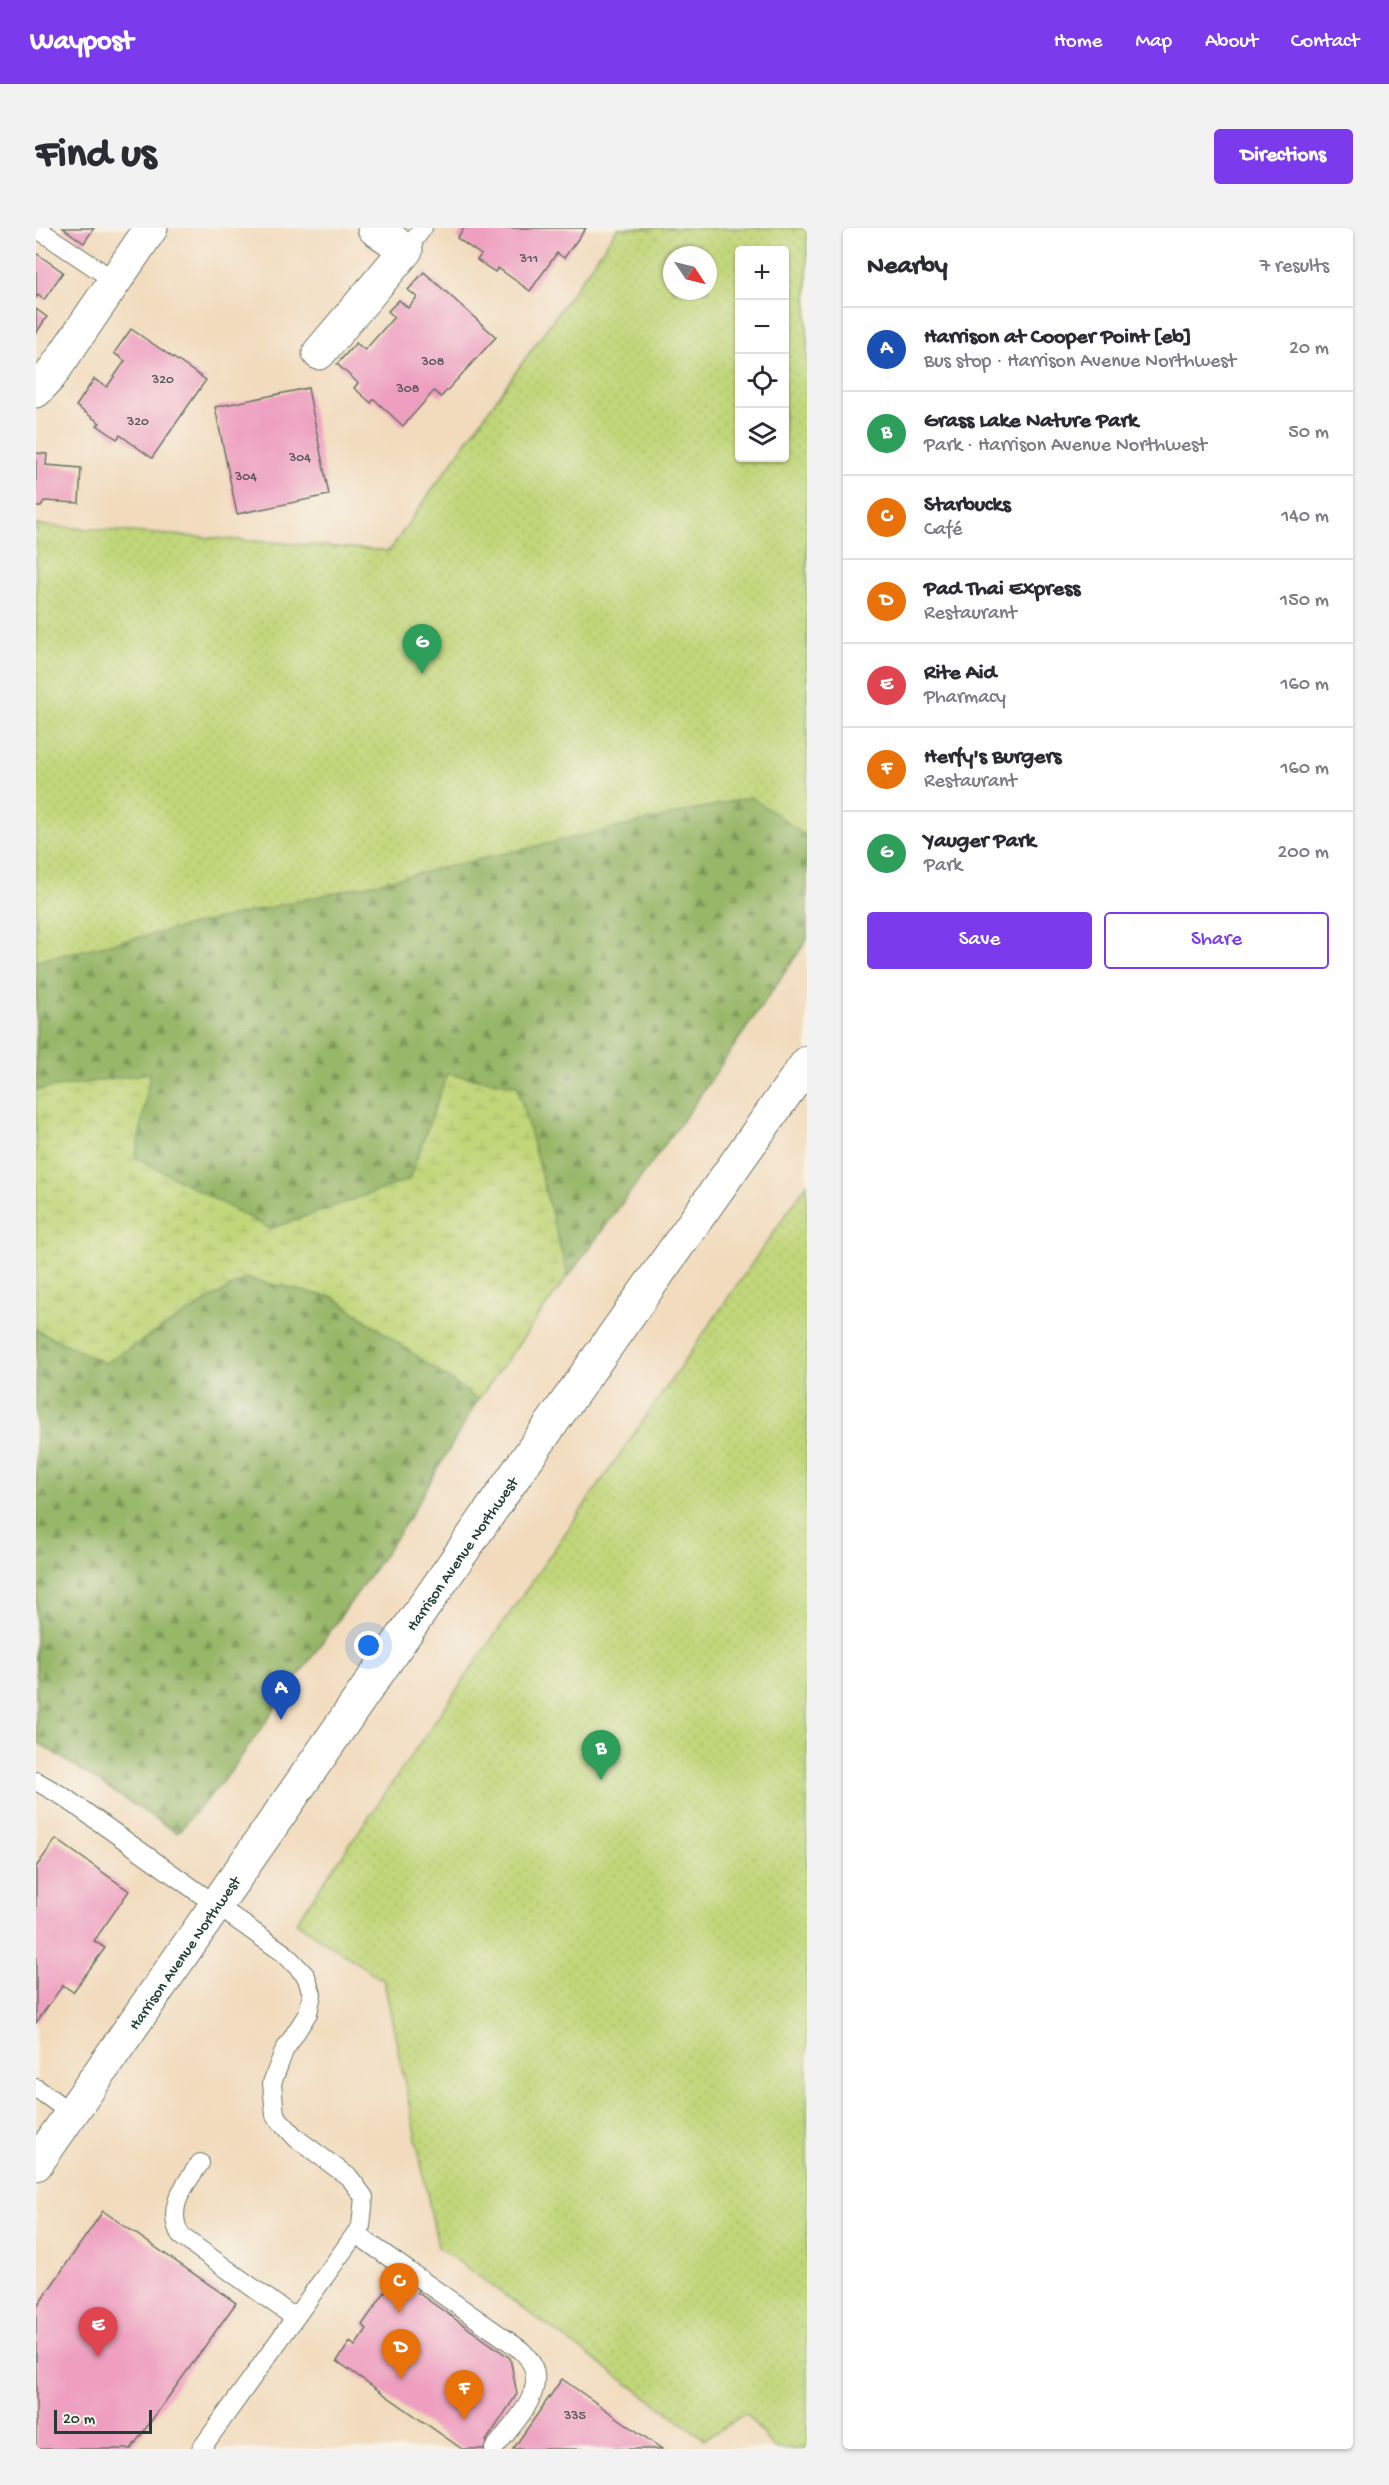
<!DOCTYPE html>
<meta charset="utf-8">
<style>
:root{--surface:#fff;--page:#f2f2f3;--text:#2b2b33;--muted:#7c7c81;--line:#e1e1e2;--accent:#7c3aed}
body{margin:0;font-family:"Gochi Hand",sans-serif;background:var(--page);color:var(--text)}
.controls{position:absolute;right:18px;top:18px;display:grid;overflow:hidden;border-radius:6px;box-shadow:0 2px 4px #0004}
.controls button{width:54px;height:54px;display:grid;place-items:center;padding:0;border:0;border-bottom:2px solid var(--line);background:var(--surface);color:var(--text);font:30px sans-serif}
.compass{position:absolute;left:627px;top:18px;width:54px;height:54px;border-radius:50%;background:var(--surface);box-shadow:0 2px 4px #0004;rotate:125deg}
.scale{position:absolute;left:18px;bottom:15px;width:98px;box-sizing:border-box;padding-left:6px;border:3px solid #1f3d34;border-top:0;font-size:16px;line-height:21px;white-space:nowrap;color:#1f3d34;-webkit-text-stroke:4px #f7f3e8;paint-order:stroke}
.you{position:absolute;left:333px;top:1418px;width:21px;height:21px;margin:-15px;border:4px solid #fff;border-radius:50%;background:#1a73e8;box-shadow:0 0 0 9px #1a73e833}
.badge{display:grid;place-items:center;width:39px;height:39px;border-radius:50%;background:var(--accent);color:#fff;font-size:20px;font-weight:700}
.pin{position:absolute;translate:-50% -50px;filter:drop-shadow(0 2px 3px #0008)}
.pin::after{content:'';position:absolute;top:32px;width:21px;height:18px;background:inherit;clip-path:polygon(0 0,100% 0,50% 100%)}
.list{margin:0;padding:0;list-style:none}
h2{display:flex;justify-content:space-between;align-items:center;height:78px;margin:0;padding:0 24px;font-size:26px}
h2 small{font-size:20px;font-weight:400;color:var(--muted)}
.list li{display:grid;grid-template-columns:39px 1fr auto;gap:18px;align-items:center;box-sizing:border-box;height:84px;padding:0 24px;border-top:2px solid var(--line)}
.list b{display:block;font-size:22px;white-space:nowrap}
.list p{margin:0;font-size:20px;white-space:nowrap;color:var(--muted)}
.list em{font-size:20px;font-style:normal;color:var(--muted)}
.actions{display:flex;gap:12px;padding:18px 24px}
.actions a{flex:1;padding:14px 0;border:2px solid var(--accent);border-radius:6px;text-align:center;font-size:21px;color:var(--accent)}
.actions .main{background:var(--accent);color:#fff}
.icon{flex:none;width:33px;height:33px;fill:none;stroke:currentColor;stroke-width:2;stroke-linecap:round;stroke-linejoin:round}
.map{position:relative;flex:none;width:771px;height:2221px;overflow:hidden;border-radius:6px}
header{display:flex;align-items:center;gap:36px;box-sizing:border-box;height:84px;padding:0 30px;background:var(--accent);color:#fff}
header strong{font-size:28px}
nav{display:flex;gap:33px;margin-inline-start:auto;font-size:21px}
.intro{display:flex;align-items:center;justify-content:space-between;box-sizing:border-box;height:144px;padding:0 36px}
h1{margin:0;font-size:42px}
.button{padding:15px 27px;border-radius:6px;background:var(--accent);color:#fff;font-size:21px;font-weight:700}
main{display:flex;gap:36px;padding:0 36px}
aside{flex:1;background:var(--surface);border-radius:6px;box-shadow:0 2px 4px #0004}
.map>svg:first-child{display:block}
</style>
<header>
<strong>Waypost</strong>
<nav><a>Home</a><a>Map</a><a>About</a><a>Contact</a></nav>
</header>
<div class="intro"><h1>Find us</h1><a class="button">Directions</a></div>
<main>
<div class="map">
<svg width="771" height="2221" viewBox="0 0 771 2221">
<defs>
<pattern id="forest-firs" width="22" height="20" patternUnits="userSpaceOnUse" patternTransform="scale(1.5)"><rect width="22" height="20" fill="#98b769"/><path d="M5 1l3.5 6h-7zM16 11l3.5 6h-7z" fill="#7b9657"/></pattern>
<pattern id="wetland-marsh" width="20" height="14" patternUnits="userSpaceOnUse" patternTransform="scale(1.5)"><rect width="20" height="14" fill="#c1d679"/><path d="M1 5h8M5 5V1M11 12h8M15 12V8" fill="none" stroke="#a5b969"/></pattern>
<pattern id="park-dots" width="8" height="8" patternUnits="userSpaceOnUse" patternTransform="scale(1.5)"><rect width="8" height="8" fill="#c1d679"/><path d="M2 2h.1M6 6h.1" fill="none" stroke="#a5b969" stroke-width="1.8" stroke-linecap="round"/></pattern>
</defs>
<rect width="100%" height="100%" fill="#f7f3e8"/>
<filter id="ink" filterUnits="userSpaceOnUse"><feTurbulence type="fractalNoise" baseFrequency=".0167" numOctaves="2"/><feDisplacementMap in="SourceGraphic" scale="12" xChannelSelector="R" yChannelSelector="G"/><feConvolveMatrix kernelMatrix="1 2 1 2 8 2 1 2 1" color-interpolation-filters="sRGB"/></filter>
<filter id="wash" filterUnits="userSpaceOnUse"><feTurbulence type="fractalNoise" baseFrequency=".008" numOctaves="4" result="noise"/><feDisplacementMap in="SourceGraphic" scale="24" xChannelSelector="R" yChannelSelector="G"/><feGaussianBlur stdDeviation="1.35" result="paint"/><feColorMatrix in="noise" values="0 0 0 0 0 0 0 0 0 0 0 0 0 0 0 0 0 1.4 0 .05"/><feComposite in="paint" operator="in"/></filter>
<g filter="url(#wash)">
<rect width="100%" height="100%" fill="#f2dbbd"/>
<path fill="url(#forest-firs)" stroke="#5c7a4e" stroke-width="1.5" fill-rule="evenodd" d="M582,0H771V712L652,885L532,1049L481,857L411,846L373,952L234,1001L100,930L113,846L0,862V298L353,323ZM704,22H748V230H704ZM636,27H672V63H636Z
M209,1050L299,1070L442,1172L373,1290L350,1324L193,1546L141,1605L0,1513V1102L69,1135Z"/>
<path fill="url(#wetland-marsh)" stroke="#708a56" stroke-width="1.5" d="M114,845L100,929L234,1001L373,952L411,846L481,857L532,1048L442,1172L299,1070L209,1050L69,1135L0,1102V862Z"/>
<path fill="url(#park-dots)" stroke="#708a56" stroke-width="1.5" fill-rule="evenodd" d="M582,0H771V608L715,569L0,733V297L353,323ZM704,22H748V230H704ZM636,27H672V63H636Z
M771,956V2221H738L710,2185L669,2211L402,2019L348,1753L260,1694Z"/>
<g id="blocks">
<path fill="#ee9fc0" d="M27,0H58L48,15Z
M428,0H550L528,30L521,25L494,63L462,40L459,44L441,32L445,27L421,10Z
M0,25L27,44L8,72L2,67L0,70Z
M388,44L460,109L405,169L398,163L367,198L338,171L335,175L318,160L322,155L301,136L320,115L329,122L358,89L352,83L363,72L372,80L381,69L372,62Z
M0,81L11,89L0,105Z
M95,101L170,152L116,230L84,207L81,211L61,197L64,195L40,178L58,151L71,159L89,133L78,125Z
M272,160L293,267L201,286L179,179Z
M0,225L11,226L10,237L45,240L43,275L8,273L5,279H0Z
M20,1611L93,1663L58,1713L69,1720L37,1764L27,1757L0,1795V1639Z
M67,1983L200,2075L95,2221H0V2080Z
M363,2044L384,2059L381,2064L474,2130L481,2166L450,2213L454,2216L450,2221H426L301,2133L314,2114L319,2118L331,2101L326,2097Z
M526,2151L626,2221H477Z"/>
</g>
</g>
<g filter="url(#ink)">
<use href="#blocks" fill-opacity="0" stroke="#697464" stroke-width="1.5"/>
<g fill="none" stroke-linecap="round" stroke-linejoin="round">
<g stroke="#697464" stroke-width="20">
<path id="service" d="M0,0L79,53
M370,22L387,0
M0,1553L28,1569L249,1726L270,1748L276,1766L272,1785L248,1823L236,1855L239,1887L260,1910L314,1950L328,1969L325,1998L165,2221
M0,1860L35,1885
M164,1935C148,1958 129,1980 145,2008L259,2090
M320,2006L485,2122C521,2156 480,2191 458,2221"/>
</g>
<g stroke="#697464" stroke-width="35">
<path id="minor" d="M283,125L370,22L338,0
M0,163L14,148L115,0"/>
</g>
<g stroke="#697464" stroke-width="35">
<g id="secondary">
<path id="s1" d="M0,1936L501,1216L771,835"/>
</g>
</g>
<use href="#service" stroke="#fff" stroke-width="18"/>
<use href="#minor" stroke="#fff" stroke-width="33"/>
<use href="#secondary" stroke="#fff" stroke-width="33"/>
</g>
</g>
<g text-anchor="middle" stroke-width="4.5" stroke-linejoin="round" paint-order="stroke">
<g font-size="14" fill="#535657">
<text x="493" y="34">311</text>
<text x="397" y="137">308</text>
<text x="127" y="155">320</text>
<text x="372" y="164">308</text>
<text x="102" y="197">320</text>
<text x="264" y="233">304</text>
<text x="210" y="252">304</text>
<text x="539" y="2191">335</text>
</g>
<g font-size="16" fill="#1f3d34" stroke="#f7f3e8">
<text dy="6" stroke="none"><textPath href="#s1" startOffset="744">Harrison Avenue Northwest</textPath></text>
<text dy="6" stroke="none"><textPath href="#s1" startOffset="258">Harrison Avenue Northwest</textPath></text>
</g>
</g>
</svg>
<div class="controls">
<button>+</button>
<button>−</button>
<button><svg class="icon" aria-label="locate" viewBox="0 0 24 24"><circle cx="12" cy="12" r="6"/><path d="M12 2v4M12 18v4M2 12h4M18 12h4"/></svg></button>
<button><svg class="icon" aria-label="layers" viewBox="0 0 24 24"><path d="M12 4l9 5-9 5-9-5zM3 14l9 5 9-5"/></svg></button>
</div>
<svg class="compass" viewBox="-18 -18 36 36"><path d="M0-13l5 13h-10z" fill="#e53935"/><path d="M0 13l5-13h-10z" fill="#7c7c81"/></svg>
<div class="scale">20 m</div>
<div class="you"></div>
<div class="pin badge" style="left:245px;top:1492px;background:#1a4fb4">A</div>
<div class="pin badge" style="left:565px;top:1552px;background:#2e9e5b">B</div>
<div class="pin badge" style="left:363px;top:2085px;background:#e8710a">C</div>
<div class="pin badge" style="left:365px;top:2151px;background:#e8710a">D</div>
<div class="pin badge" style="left:62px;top:2129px;background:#e0444e">E</div>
<div class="pin badge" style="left:428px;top:2192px;background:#e8710a">F</div>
<div class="pin badge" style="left:386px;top:446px;background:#2e9e5b">G</div>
</div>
<aside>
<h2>Nearby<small>7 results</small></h2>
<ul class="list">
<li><span class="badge" style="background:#1a4fb4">A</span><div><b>Harrison at Cooper Point [eb]</b><p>Bus stop · Harrison Avenue Northwest</p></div><em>20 m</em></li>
<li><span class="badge" style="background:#2e9e5b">B</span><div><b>Grass Lake Nature Park</b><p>Park · Harrison Avenue Northwest</p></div><em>50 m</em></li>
<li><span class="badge" style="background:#e8710a">C</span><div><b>Starbucks</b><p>Café</p></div><em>140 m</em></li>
<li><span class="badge" style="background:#e8710a">D</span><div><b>Pad Thai Express</b><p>Restaurant</p></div><em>150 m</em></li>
<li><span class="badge" style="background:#e0444e">E</span><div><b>Rite Aid</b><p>Pharmacy</p></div><em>160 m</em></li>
<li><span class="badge" style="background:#e8710a">F</span><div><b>Herfy's Burgers</b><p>Restaurant</p></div><em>160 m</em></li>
<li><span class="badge" style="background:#2e9e5b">G</span><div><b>Yauger Park</b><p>Park</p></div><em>200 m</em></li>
</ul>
<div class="actions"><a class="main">Save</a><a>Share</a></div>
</aside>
</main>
